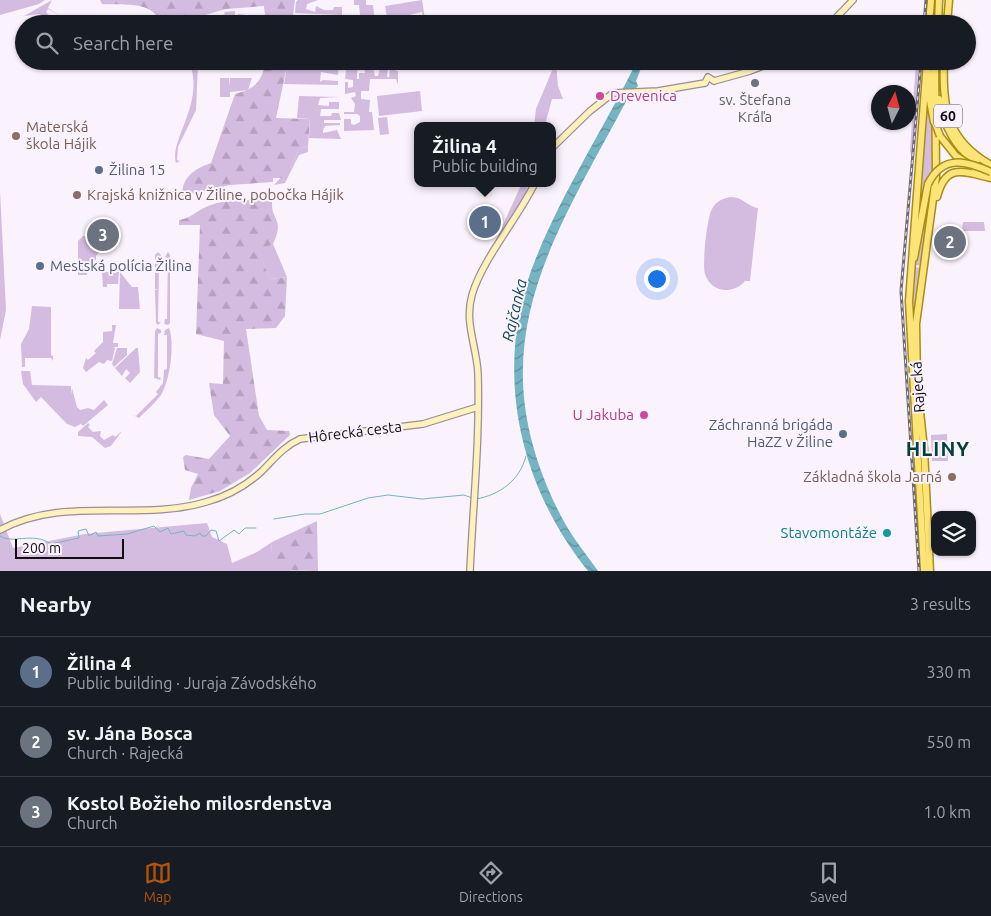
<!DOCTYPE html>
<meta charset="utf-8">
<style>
:root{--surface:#171b24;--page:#242831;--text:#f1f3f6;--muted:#9ea1a6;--line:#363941;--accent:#b45309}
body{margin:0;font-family:Ubuntu,sans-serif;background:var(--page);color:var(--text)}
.controls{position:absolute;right:15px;bottom:15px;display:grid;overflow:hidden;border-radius:10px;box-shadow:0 1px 4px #0004}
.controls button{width:45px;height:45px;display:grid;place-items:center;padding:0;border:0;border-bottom:1px solid var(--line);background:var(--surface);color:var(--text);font:25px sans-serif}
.compass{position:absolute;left:871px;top:85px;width:45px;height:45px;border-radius:50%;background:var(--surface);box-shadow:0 1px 4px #0004;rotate:6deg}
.scale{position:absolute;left:15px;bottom:12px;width:109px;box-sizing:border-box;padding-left:5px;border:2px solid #110e12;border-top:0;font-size:14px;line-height:18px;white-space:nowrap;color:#110e12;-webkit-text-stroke:4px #faf2fd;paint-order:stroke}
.you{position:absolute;left:656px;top:278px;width:18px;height:18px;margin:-12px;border:4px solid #fff;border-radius:50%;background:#1a73e8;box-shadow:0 0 0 8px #1a73e833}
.badge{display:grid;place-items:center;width:32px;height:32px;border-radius:50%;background:var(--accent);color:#fff;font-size:16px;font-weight:700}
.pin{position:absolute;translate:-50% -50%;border:2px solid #fff;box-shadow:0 1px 5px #0006}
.popup{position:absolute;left:414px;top:122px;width:142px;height:65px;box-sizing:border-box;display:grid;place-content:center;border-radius:10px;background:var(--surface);filter:drop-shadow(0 1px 4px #0005);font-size:16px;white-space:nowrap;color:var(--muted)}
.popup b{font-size:19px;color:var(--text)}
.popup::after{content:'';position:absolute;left:50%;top:100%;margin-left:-10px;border:10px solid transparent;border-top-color:var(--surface)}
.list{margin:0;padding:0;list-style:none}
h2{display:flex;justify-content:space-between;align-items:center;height:65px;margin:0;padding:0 20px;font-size:21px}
h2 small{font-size:16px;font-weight:400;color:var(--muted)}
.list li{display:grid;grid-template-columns:32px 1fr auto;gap:15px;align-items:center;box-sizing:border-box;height:70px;padding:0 20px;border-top:1px solid var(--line)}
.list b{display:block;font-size:19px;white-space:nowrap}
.list p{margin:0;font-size:16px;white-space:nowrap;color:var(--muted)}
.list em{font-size:16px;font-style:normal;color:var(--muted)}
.icon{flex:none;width:28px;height:28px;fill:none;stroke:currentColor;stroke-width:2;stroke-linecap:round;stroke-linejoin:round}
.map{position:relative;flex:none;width:991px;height:571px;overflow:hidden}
.search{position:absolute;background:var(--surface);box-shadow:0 1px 4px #0004;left:15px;right:15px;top:15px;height:55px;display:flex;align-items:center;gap:12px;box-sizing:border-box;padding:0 18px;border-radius:28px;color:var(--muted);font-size:19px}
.sheet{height:275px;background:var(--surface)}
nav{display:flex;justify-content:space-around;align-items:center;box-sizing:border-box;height:70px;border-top:1px solid var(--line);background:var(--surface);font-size:14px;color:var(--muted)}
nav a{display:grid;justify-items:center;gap:2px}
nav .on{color:var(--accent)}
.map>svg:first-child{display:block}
</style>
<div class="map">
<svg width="991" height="571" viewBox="0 0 991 571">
<defs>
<pattern id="forest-firs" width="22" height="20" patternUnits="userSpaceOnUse" patternTransform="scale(1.25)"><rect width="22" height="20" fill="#d4bce0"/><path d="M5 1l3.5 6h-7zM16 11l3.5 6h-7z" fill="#b5a0bf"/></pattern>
<pattern id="water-waves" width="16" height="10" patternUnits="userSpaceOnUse" patternTransform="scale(1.25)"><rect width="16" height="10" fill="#75b4c2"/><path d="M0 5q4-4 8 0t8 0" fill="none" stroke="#5f919c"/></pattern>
</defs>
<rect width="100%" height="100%" fill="#faf2fd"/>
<path fill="#d4bce0" d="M0,0H45L39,4L0,15Z
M52,0L48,8L59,15L48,9L46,12L57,24H49L39,14L24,16Z
M298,0H318L307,4L306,9L315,12L316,6L324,10H333L334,7H342V15L295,13L296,2Z
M354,0H366V5H373L375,24H361L359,5H354Z
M422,0L425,19H419L423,18L422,12L409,15L416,17L420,23L388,24L385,6Z
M235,11V24L232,20H223V24H209L211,19L225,14L224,12Z
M238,14L263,17L262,24L240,22Z
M288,61H324L322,67L330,68L333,64H339L338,75L321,72L320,82L323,80L338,81V85L284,84Z
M347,61H355L349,63V68H356L359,70L357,71V79H359V73H365L364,68H373L375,76H378L380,69L377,63H383L385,67L388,68L387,76L389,78L390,66H396V71H398V85L396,79H370L369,91H361V99L370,100L369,112H372L374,130L344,131V119H351V124L354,125L360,122V116L357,114H344V112H354L355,104L351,98L356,96L355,92L345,94V82H348V88L353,87V80L345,79Z
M556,61L558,86L563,99H552L546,121L549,126H534L536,109Z
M916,61H919L912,157L910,151Z
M198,63L196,110L178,147L177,160L180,161L176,163C169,142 203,104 191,68Z
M220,78H229L230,86V78H252L248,90L230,92V97H220Z
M420,91L422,111L379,116L377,96Z
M927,95L934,130L935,169L925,185L916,240Z
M299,96L339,97L320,98L318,105L329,106V102H339V109H321L320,116H331L332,113H339L341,120H324V123H340V125L325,126L323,130V133L337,130L341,139L309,138L310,119L297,118Z
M387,117L389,134L380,135L378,118Z
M308,146V152L299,155L285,183L274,185L291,167L299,149Z
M934,178L922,266L915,265L929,187Z
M522,183H529L525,195L492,249Z
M0,191L6,310L0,340Z
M731,197C743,197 748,207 758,208L750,281H745C733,295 711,293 705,274C702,265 707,217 712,209C716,201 723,198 731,197Z
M963,222H984L985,231H962Z
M83,236H88L90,243L100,251L96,256V260L94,261V270H88L87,275H78V241Z
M273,244L287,277L270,279L257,249Z
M158,252L161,255L162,264H159L158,322H161L158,325L156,323L155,290L158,289H155V255Z
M168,252L170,255V323L168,325L164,324L165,319H167L168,258L165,257Z
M915,267L921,268L912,340Z
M102,272H119L118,284H107V287H103Z
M120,272L132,287H138L140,309H119Z
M32,306L51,307V355L53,356V361L51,358H25V367H22L21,344L29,329Z
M112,325H116L113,343H118V347H113L115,348L112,361L107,360L104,364L99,362L86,372L83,368L86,358L88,360L96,353L94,351L103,342V332L112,331Z
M157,328L161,330V333L158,334V377L161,378L160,380L154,378L155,331Z
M169,328C175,343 170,381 161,395C155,403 146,411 139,418L133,415L136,416L158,394L156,392L163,383L164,370L167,369V335H164L165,330Z
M117,348H127V355L114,367L112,364Z
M136,348H138L140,372L130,383L125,378L130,373L126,369L122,376L115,368Z
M21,371H30L32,385L71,386V395L72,388L77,407L80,410L88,408L94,410L104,400L108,405L83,426L81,424L75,427L67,424L41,397L36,402L23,384Z
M88,423L90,425L88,427L93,432L101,431L100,436L104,440L113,435L115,437L122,431L111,446L105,448L92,437L78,436V432Z
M947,434L948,461H932L931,435Z
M0,514L13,548L85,534L207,523L212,537L227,544L232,563L257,552L272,542L271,553L291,571H0Z"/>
<path fill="url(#forest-firs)" d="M100,0H295L292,24H266L264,6L226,9L205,15L189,16L183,24H159C157,0 119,5 102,4Z
M266,61H288L276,118L310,119L308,146L299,149L291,167L283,178H273V182L230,185L182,196C182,177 194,169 211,163L235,94C257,88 261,82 266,61Z
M263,200L272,202C271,221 285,218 273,244L258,250L270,279L287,277L285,316L276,328L246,329L259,416L267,430L289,431L290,435L250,473L220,491L189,500L191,488L198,474L185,470L183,457L186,455L209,459L230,436L214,415L209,383L223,384L224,341L196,334L200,225H179V220C192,218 198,209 211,205C227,199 246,201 263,200Z
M317,521L318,571L276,570L271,553L272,542Z"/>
<path fill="url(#water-waves)" d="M637,61H644L636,81L638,86L629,96C549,246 475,349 562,518C572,537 586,554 598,571H588C517,483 492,365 536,258C563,191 605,126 637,61Z"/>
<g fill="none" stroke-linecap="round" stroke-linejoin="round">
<path stroke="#75b4c2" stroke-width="1" d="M476,499C500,495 520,480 526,456
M274,519L305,514H320L368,498L388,495L422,499L464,495L472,498
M0,536C13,545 32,531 51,544L79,538L78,531L86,529L89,536L96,532L98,536L127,534L154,526L160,532L168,528L171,534L184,531L186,535L195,536L200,533L202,536H206L211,530L216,531L219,541L234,530L239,534L245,528H256"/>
<g stroke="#978e9b" stroke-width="8">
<path id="secondary" d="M830,24L853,0
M714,81L750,71L776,61
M705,83L708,77L714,81
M552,148L590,111L613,93L658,91L705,83
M0,530C63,495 139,522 206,502C228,496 246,486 262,471C274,459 284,446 300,439L423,424L478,407
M470,571C473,505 480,440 478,374C477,347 464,323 472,295C482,260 518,218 535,183"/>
</g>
<g stroke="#a88d17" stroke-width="9">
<path id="primary" d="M929,24L931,0
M938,24L939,0
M947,24L949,0
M944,61C942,108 947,140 991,165
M930,73V101L934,122
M939,99C941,118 957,156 978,159
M940,136L956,156L984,174
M937,197C946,162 963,172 991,178
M914,258L928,184
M924,571L909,301L927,61
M930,571L924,449L917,383L916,324L936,177L935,61"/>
</g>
<use href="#secondary" stroke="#fef2ba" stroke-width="5.5"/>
<use href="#primary" stroke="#fce476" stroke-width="6"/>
<g stroke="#706b71" stroke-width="3">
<path id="rail" d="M924,24L926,0
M919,571L901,291L921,61"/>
</g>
<use href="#rail" stroke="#faf2fd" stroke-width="1" stroke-dasharray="4" stroke-linecap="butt"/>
<g stroke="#a88d17" stroke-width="9" stroke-linecap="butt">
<path id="primary-bridge" d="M935,123L940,136
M928,184C943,154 966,161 991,172"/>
</g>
<use href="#primary-bridge" stroke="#fce476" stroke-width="6"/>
</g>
<circle fill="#6b7280" stroke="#faf2fd" stroke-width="2" cx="755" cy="83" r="5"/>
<g fill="#d1479c" stroke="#faf2fd" stroke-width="2">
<circle cx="600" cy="96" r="5"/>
<circle cx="644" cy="415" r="5"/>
</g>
<g fill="#8d6e63" stroke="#faf2fd" stroke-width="2">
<circle cx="16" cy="136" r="5"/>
<circle cx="77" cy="195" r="5"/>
<circle cx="952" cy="477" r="5"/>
</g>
<g fill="#5c6f8a" stroke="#faf2fd" stroke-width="2">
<circle cx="99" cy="170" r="5"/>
<circle cx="40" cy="266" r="5"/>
<circle cx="843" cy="434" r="5"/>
</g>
<circle fill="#0f9aa8" stroke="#faf2fd" stroke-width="2" cx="887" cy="533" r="5"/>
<g text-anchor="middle" stroke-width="4" stroke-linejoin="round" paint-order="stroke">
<rect fill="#faf2fd" stroke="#575258" stroke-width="1" x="934" y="104.5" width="28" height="23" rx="4"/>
<g font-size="14" font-weight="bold" fill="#110e12">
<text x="948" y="121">60</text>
</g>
<g font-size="15" fill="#b23c85" stroke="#faf2fd" text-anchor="start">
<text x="610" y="101">Drevenica</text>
<text x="634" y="420" text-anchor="end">U Jakuba</text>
</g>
<g font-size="15" fill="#5b616d" stroke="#faf2fd">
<text x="755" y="105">sv. Štefana<tspan x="755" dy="17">Kráľa</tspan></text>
</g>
<g font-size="15" fill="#785e54" stroke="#faf2fd" text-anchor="start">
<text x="26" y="132">Materská<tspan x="26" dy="17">škola Hájik</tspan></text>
<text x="87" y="200">Krajská knižnica v Žiline, pobočka Hájik</text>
<text x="942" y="482" text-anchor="end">Základná škola Jarná</text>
</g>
<g font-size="15" fill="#4e5e75" stroke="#faf2fd" text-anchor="start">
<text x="109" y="175">Žilina 15</text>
<text x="50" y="271">Mestská polícia Žilina</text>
<text x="833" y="430" text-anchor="end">Záchranná brigáda<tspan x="833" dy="17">HaZZ v Žiline</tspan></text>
</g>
<g font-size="15" fill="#110e12" stroke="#faf2fd">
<text transform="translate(918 387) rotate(-94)" y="5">Rajecká</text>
<text transform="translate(355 432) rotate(-7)" y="5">Hôrecká cesta</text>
</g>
<g font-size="15" fill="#0d838f" stroke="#faf2fd" text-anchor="end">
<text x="877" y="538">Stavomontáže</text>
</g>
<g font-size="16" font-style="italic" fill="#0d4751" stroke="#faf2fd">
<text transform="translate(514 310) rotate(-77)" y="6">Rajčanka</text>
</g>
<g font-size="20" font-weight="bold" letter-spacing="1" fill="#00413d" stroke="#faf2fd">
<text x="938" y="456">HLINY</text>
</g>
</g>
</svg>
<div class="controls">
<button><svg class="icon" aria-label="layers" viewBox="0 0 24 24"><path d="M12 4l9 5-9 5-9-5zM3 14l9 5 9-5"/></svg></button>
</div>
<svg class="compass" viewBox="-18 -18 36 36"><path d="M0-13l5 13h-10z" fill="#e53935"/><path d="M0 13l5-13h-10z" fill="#9ea1a6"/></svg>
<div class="scale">200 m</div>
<div class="you"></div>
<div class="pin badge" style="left:485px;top:222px;background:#5c6f8a">1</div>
<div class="popup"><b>Žilina 4</b>Public building</div>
<div class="pin badge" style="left:950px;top:242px;background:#6b7280">2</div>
<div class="pin badge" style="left:103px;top:235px;background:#6b7280">3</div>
<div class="search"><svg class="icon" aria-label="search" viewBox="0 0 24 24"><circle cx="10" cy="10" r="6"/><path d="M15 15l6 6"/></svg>Search here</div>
</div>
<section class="sheet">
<h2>Nearby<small>3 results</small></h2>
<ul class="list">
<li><span class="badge" style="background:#5c6f8a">1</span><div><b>Žilina 4</b><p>Public building · Juraja Závodského</p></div><em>330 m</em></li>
<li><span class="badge" style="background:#6b7280">2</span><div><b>sv. Jána Bosca</b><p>Church · Rajecká</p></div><em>550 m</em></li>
<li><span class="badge" style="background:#6b7280">3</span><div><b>Kostol Božieho milosrdenstva</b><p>Church</p></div><em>1.0 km</em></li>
</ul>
</section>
<nav>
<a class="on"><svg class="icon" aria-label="map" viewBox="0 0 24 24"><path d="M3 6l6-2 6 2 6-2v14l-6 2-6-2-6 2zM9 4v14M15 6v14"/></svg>Map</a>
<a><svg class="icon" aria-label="directions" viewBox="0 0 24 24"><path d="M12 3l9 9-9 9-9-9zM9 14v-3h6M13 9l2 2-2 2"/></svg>Directions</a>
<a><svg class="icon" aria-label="saved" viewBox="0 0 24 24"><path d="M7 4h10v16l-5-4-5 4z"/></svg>Saved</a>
</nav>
